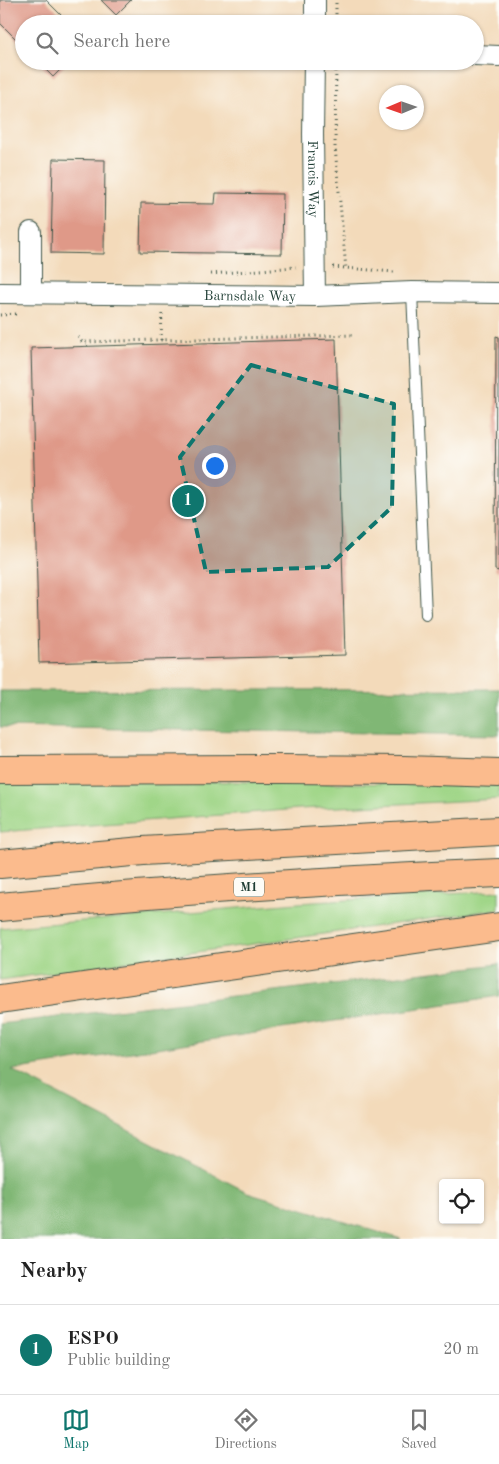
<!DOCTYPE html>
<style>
:root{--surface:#fff;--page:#f6f6f6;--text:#222;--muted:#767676;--line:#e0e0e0;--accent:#0f766e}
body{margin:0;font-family:"Old Standard TT",serif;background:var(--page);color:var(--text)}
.controls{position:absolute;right:15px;bottom:15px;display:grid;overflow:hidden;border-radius:5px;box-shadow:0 1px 4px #0004}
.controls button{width:45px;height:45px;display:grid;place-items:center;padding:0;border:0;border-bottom:1px solid var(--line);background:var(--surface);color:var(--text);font:25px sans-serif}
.compass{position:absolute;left:379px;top:85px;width:45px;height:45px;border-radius:50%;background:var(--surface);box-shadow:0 1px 4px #0004;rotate:268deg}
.you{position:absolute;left:214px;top:465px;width:18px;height:18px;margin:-12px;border:4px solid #fff;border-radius:50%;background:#1a73e8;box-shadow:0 0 0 8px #1a73e833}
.badge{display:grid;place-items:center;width:32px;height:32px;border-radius:50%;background:var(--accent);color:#fff;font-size:16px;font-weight:700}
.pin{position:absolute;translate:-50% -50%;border:2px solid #fff;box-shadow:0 1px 5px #0006}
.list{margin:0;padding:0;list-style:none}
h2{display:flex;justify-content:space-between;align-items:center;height:65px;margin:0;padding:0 20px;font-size:21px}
h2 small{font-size:16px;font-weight:400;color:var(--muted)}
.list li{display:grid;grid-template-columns:32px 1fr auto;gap:15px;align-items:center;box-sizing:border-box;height:90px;padding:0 20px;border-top:1px solid var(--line)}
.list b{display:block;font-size:19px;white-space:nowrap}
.list p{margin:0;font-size:16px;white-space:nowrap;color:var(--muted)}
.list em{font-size:16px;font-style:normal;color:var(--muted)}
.icon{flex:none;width:28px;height:28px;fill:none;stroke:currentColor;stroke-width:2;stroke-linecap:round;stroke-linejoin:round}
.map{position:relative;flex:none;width:499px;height:1239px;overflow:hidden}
.search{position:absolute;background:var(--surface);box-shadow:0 1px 4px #0004;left:15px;right:15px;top:15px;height:55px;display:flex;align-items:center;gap:12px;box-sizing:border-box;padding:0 18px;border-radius:28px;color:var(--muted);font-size:19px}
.sheet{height:155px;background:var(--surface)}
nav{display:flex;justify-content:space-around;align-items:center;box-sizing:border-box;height:70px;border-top:1px solid var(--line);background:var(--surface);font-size:14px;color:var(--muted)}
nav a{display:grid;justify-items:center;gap:2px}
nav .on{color:var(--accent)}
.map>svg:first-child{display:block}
</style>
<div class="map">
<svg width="499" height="1239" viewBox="0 0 499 1239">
<rect width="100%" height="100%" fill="#fdfcf7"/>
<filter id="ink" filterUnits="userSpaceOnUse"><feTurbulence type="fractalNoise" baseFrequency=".02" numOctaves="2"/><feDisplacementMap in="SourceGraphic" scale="10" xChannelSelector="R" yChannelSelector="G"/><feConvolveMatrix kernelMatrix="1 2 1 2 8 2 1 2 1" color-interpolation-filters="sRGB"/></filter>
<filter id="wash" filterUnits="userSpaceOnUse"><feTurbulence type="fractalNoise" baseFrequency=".0096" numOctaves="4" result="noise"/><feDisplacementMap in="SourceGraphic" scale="20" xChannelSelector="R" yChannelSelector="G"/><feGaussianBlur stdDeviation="1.12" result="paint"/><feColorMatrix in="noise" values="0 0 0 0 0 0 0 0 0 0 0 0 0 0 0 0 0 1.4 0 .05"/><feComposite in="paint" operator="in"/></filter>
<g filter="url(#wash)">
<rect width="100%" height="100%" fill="#f3daba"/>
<path fill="#a0d688" stroke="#608a5e" d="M0,779L499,785V799L299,809L0,832Z
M499,891V909L0,980V928L298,903Z"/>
<path fill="#80b774" stroke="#507a54" d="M499,689V735L0,727V691Z
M499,964V996L12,1070L247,1192L401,1239H0V1024Z"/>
<g id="blocks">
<path fill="#df9988" d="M0,0H46L70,24H24V47L0,23Z
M101,0H131L116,15Z
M37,61H69L53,77Z
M53,159L105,160L104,254L51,253Z
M216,193L283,194L282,254L140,252L141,203L215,204Z
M496,336L499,337V571L495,570Z
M336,339L345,655L39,663L31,348Z"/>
</g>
</g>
<g filter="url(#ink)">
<use href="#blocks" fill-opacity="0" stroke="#3f5548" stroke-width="1"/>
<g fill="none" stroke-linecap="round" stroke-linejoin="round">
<g stroke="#3f5548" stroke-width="12">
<path id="service" d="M412,292L426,615"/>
</g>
<g stroke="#3f5548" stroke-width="22">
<g id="minor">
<path d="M315,24V0"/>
<path d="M475,55L499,56"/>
<path id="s1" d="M314,61L313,134L315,296"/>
<path d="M31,232V293"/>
<path id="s2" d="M0,293L315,296L412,292L499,293"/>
</g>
</g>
<g stroke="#3f5548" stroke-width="30">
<path id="motorway" d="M0,770L282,769L404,770L499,773
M0,864L143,851L499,831
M0,907C166,891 332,880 499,873
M0,999L499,927"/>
</g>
<path stroke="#3f5548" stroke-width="3" stroke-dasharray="1 4" stroke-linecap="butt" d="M336,24V0
M336,61L335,147L346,269
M333,267L394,272
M211,274L296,267
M0,315L17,314
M78,337L82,342L352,335
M161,340L162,312"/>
<use href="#service" stroke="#fff" stroke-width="10"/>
<use href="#minor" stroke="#fff" stroke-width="20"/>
<use href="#motorway" stroke="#fbbb8d" stroke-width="28"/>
</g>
</g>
<path fill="#0f766e" fill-opacity="0.2" stroke="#0f766e" stroke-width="4" stroke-dasharray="10 6" stroke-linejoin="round" d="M251,365L394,404L392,507L328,567L206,572L180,457Z"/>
<g text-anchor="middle" stroke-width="4.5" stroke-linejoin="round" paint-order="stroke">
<rect fill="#fdfcf7" stroke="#62766e" stroke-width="1" x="234" y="877.5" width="30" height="19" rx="4"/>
<g font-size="12" font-weight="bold" fill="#1f3d34">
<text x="249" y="891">M1</text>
</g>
<g font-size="14" fill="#1f3d34" stroke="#fdfcf7">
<text dy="5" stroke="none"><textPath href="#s1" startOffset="118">Francis Way</textPath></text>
<text dy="5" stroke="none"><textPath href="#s2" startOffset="250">Barnsdale Way</textPath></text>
</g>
</g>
</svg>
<div class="controls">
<button><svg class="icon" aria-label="locate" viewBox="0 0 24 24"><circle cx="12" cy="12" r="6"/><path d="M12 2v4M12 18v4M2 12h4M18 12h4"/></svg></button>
</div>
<svg class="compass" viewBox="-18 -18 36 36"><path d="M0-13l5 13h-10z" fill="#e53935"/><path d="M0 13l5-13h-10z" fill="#767676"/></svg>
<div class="you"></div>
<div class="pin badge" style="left:188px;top:501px">1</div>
<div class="search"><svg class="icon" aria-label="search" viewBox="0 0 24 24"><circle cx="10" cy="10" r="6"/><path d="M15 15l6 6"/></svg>Search here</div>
</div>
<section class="sheet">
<h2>Nearby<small></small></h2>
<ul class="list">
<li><span class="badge">1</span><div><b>ESPO</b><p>Public building</p></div><em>20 m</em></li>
</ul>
</section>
<nav>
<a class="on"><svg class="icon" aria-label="map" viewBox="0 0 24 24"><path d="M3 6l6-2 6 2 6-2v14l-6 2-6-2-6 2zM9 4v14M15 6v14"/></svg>Map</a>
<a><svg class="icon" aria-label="directions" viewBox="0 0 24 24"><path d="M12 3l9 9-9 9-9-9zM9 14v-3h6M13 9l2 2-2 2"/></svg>Directions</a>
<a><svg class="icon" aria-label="saved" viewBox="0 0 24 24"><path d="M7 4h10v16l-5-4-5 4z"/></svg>Saved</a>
</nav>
